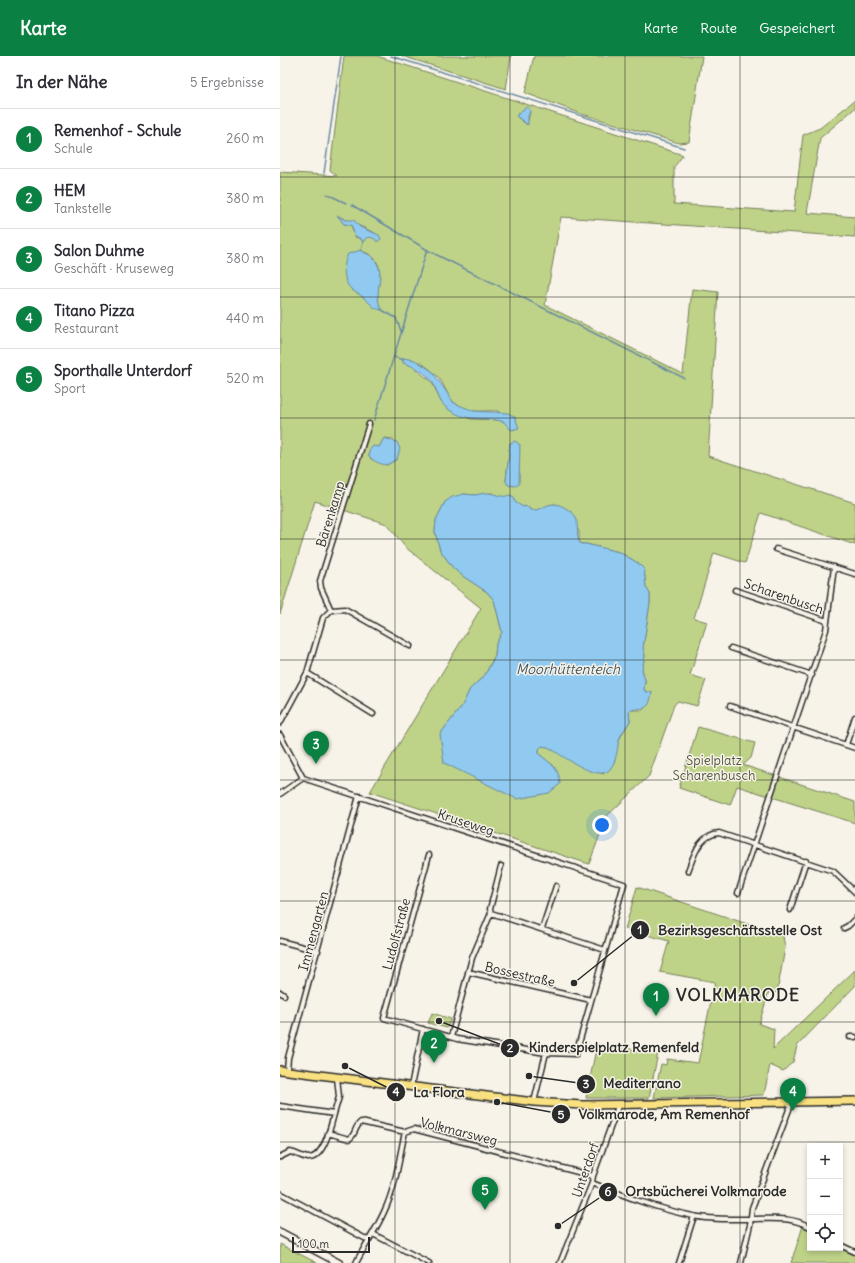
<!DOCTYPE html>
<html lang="de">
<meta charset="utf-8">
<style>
:root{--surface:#fff;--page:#f2f2f3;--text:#2b2b33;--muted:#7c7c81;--line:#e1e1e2;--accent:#0b8043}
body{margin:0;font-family:Delius,sans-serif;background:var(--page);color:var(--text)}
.controls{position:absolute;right:12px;bottom:12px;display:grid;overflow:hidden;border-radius:0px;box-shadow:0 2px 6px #0003}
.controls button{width:36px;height:36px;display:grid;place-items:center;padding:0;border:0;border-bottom:1px solid var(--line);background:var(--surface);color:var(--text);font:20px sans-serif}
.scale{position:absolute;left:12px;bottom:10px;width:78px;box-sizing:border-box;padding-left:4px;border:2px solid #2b2b2b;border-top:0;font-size:11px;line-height:14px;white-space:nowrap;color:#2b2b2b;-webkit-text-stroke:3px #f7f3e8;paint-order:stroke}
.you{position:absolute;left:322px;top:769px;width:14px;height:14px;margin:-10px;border:3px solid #fff;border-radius:50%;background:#1a73e8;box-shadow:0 0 0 6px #1a73e833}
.badge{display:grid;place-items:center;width:26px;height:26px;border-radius:50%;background:var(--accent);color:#fff;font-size:13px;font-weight:700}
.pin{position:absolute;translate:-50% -33px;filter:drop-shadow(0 1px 2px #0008)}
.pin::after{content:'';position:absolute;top:21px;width:14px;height:12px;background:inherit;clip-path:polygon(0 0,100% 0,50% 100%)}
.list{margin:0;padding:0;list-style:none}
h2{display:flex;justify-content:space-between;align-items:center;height:52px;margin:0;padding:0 16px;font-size:17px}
h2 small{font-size:13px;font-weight:400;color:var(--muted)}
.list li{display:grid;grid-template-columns:26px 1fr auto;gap:12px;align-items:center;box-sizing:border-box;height:60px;padding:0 16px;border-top:1px solid var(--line)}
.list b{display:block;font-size:15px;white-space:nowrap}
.list p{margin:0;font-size:13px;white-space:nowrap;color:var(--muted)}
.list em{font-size:13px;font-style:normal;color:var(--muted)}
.icon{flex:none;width:22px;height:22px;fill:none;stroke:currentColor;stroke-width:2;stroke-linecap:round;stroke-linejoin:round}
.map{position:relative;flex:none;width:575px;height:1207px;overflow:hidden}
header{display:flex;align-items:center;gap:24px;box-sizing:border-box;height:56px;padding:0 20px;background:var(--accent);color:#fff}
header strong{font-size:19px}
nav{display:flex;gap:22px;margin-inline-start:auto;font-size:14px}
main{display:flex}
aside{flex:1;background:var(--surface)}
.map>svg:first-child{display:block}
</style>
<header>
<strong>Karte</strong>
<nav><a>Karte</a><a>Route</a><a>Gespeichert</a></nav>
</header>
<main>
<aside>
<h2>In der Nähe<small>5 Ergebnisse</small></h2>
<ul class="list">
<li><span class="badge">1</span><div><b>Remenhof - Schule</b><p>Schule</p></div><em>260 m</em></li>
<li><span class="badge">2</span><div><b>HEM</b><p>Tankstelle</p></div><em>380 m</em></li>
<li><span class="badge">3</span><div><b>Salon Duhme</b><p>Geschäft · Kruseweg</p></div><em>380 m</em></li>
<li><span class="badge">4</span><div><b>Titano Pizza</b><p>Restaurant</p></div><em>440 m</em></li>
<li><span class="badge">5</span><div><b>Sporthalle Unterdorf</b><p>Sport</p></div><em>520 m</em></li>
</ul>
</aside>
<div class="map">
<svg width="575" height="1207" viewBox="0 0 575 1207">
<rect width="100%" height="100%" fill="#f7f3e8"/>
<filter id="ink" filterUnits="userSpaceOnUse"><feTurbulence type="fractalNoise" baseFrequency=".025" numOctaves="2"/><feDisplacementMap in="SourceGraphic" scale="8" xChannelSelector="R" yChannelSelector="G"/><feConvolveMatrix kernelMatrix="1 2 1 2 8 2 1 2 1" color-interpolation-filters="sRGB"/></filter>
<g filter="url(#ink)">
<path fill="#bfd388" stroke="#757f5a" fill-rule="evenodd" d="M64,0H97L403,99L394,111V148L514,156L523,79L540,72L575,44V52L540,82L527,157L575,161V181L281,161L265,249L403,318L412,233L438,236L428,400L575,447V489L481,457L465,507L434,497L414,562L427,566L410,619L426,624L417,650L398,645L394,649L369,720L327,760L309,808L90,736L201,552L125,491L107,468L35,445L0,558V116L57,120L50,114ZM246,51L250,56L247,69L236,60ZM58,160L95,177L96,184L93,181H86L83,186L81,183L75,181L71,169L64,168ZM81,194C85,197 91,198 94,202C108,218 91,237 101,253L95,252L83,240L71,233L65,218V208ZM140,306C147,311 156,317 161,325C170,341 172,351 193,355C201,356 210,354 218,355L235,374L227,367L219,364L191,363L176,357L161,346L152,326L132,310ZM104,382L113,383L117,403L107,409L91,403L89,399L90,393L99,391ZM230,387L240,389L226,425ZM212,437L243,451L247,450L250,454C259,456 266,448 276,448L299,475V485L302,488H306L339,496L358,507L364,513L366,532L370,538V547L363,592L365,600L362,613L365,624L364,634L367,636H372L363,654H350L349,656L350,665C347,670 343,676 340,682C334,695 337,709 323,718L268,691L262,690L259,693V698L274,710L160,678L182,650L190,633L205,619L215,599L216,588L222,576L214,544L207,536L184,521L173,512L160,494L155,476L156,464L165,446L184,438L195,439Z
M122,0H231L226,33Z
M254,0H422L409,86L399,87L302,58L245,37Z
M418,671L475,687L471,702L463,709L575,746V767L457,730L450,749L399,732Z
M357,831L503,880L505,892L497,937L489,935L479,968L494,973L493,993L575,914V930L517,990L513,1006L503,1015L490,1009L484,1039L374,1042L381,1008L386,1009L387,1003L418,1007L435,926L380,916L389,885L345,873Z
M152,957L171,963L167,972L148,967Z
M317,988L378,997L369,1042H306Z
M523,1170L530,1174V1192H560L575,1199V1207H511Z
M0,1188L37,1207H0Z"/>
<path fill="#91caf0" stroke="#688aa1" d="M246,51L249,52L250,56L248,60V69L236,60Z
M57,159L65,164H74L80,171L99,179L101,183L97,186C95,181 90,181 86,182L83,186L81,183C70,178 76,177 71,169L64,168Z
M81,194C85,198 91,198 94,203C108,219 91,236 102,254C92,253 91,247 84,242C80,238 75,237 71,233C62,224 63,208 68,198Z
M123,302L135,304L152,315L174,347L194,355L228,357L235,361L239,372L231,374L224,366C203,359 190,368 168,353C159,347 158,337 153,327C147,317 134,310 123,307Z
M104,382L117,386L120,393L117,403L107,409C98,408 81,401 93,390L99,391Z
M235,385L240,389L239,428L236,430L228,429L226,425L230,387Z
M205,437C215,436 220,443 230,439L234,441L235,446L243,451L247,450L250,454C266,456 268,439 290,455C303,463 293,479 301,488H306L339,496L358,507L364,513L366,531L370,538V547L363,592L365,600L362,613L365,624L364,634L367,636H372C369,655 366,651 350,654L349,656L350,665C347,671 341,677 339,684C337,693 337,705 330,713C320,728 280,698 268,691L262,690L259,693V698C270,707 280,712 280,728L269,737L237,743L164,707L160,678L182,650L190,633L205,619L215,600L216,588L222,576L214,544L207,536L184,521L173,512L160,494L155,476L156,464L165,446L172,441L184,438L195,439Z"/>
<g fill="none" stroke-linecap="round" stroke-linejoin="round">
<path stroke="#688aa1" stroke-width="1.5" d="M111,0L404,92
M44,117L61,0
M47,138L66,147
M72,149L151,196L404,322
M81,194L83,186
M102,254L116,262L121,275
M114,301L123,304
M94,364L147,194"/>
<g stroke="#2b2b2b" stroke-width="7">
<path id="street" d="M496,493L575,518
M455,534L547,565
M51,554L41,532L40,525L89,368
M451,592L532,619
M27,617L93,658
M450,650L575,692
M0,667L27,617L43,562L51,554L65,553L130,590
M0,679L23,722
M566,689L575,661
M23,722L344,828L296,998L266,997
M0,738L23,722
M149,799L104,962L177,983L266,997L254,1046
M408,815C414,799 419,779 439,777L553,815L575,836
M458,837L546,574L554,511
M510,854L526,805
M211,857L325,894
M564,872L568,870L575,863
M262,873L276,830
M0,885L38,895
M188,916L311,944
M0,936L4,939
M171,981L192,902L211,857L210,853L221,810
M570,981H575
M7,1014L8,1002L79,740
M131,1030L143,973
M0,1050L54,1058L59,1041L57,1021
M48,1077L69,1083C76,1079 74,1071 81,1066L125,1076L134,1073L313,1120
M0,1101L10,1096C16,1097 22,1101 28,1102C44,1103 51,1069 54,1058
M312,1127C345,1140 378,1153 413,1160C431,1164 453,1163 471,1163C492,1163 510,1160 530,1171
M0,1137L88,1184
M93,1178L149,1207
M560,1189L575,1196
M76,1207C85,1189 96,1174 104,1156C116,1131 119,1102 125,1076
M280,1207L312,1127L313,1120L338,1050
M399,1207L414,1160
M461,1207L470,1169L472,1152L510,1051V1046"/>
</g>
<g stroke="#2b2b2b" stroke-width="9">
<path id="secondary" d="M0,1176L59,1207"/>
</g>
<g stroke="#2b2b2b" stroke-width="10">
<path id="primary" d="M0,1014L254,1046L302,1049L575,1045"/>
</g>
<use href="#street" stroke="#f7f3e8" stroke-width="4"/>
<use href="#secondary" stroke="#f7f3e8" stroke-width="6"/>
<use href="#primary" stroke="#f9e181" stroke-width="7"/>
</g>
</g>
<path fill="none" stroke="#2b2b2b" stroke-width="1" stroke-opacity="0.55" d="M115,0V1207M230,0V1207M345,0V1207M460,0V1207M0,121H575M0,241H575M0,362H575M0,483H575M0,604H575M0,724H575M0,845H575M0,966H575M0,1086H575"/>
<g text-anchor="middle" stroke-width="3" stroke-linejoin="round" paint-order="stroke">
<g font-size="13" fill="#2b2b2b" stroke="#f7f3e8">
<text transform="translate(50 458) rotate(-73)" y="5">Bärenkamp</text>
<text transform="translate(504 540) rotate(19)" y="5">Scharenbusch</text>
<text transform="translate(186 766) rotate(18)" y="5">Kruseweg</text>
<text transform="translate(33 875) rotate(-75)" y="5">Immengarten</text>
<text transform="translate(116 878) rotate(-75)" y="5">Ludolfstraße</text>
<text transform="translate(240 918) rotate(13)" y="5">Bossestraße</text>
<text transform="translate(179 1075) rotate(14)" y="5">Volkmarsweg</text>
<text transform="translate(305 1114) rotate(-71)" y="5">Unterdorf</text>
</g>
<g font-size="13" fill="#505542" stroke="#f7f3e8">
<text x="434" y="709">Spielplatz<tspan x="434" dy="15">Scharenbusch</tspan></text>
</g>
<g font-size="14" font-style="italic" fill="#44535c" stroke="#f7f3e8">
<text x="288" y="618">Moorhüttenteich</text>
</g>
<g font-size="17" font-weight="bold" letter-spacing="1" fill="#2b2b2b" stroke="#f7f3e8">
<text x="458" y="945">VOLKMARODE</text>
</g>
</g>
<path fill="none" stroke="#2b2b2b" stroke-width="1.5" d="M294 927L360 874M159 965L230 992M249 1020L306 1028M65 1010L116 1036M217 1046L281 1058M278 1170L328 1136"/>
<g fill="#2b2b2b" stroke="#f7f3e8" stroke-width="1.5">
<circle cx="294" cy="927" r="4"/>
<circle cx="159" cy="965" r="4"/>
<circle cx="249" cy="1020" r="4"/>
<circle cx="65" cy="1010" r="4"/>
<circle cx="217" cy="1046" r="4"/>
<circle cx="278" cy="1170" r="4"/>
<circle cx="360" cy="874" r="10"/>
<circle cx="230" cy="992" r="10"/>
<circle cx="306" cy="1028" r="10"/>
<circle cx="116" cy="1036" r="10"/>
<circle cx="281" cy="1058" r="10"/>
<circle cx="328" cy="1136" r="10"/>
</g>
<g font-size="12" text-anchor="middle" font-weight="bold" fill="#fff">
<text x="360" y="878">1</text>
<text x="230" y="996">2</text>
<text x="306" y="1032">3</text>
<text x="116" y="1040">4</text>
<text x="281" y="1063">5</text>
<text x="328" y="1140">6</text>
</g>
<g font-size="14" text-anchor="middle" font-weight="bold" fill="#2b2b2b" stroke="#f7f3e8" stroke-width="3" stroke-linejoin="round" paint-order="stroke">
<text x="460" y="879">Bezirksgeschäftsstelle Ost</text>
<text x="334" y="996">Kinderspielplatz Remenfeld</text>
<text x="362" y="1032">Mediterrano</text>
<text x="159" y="1041">La Flora</text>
<text x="384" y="1063">Volkmarode, Am Remenhof</text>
<text x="426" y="1140">Ortsbücherei Volkmarode</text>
</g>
</svg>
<div class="controls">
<button>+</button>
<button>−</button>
<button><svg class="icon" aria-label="locate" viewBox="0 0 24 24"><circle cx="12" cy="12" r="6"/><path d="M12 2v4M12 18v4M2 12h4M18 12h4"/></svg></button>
</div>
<div class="scale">100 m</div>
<div class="you"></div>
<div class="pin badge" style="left:376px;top:960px">1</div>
<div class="pin badge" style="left:154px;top:1007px">2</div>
<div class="pin badge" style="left:36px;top:708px">3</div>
<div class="pin badge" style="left:513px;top:1055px">4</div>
<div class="pin badge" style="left:205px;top:1154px">5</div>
</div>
</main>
